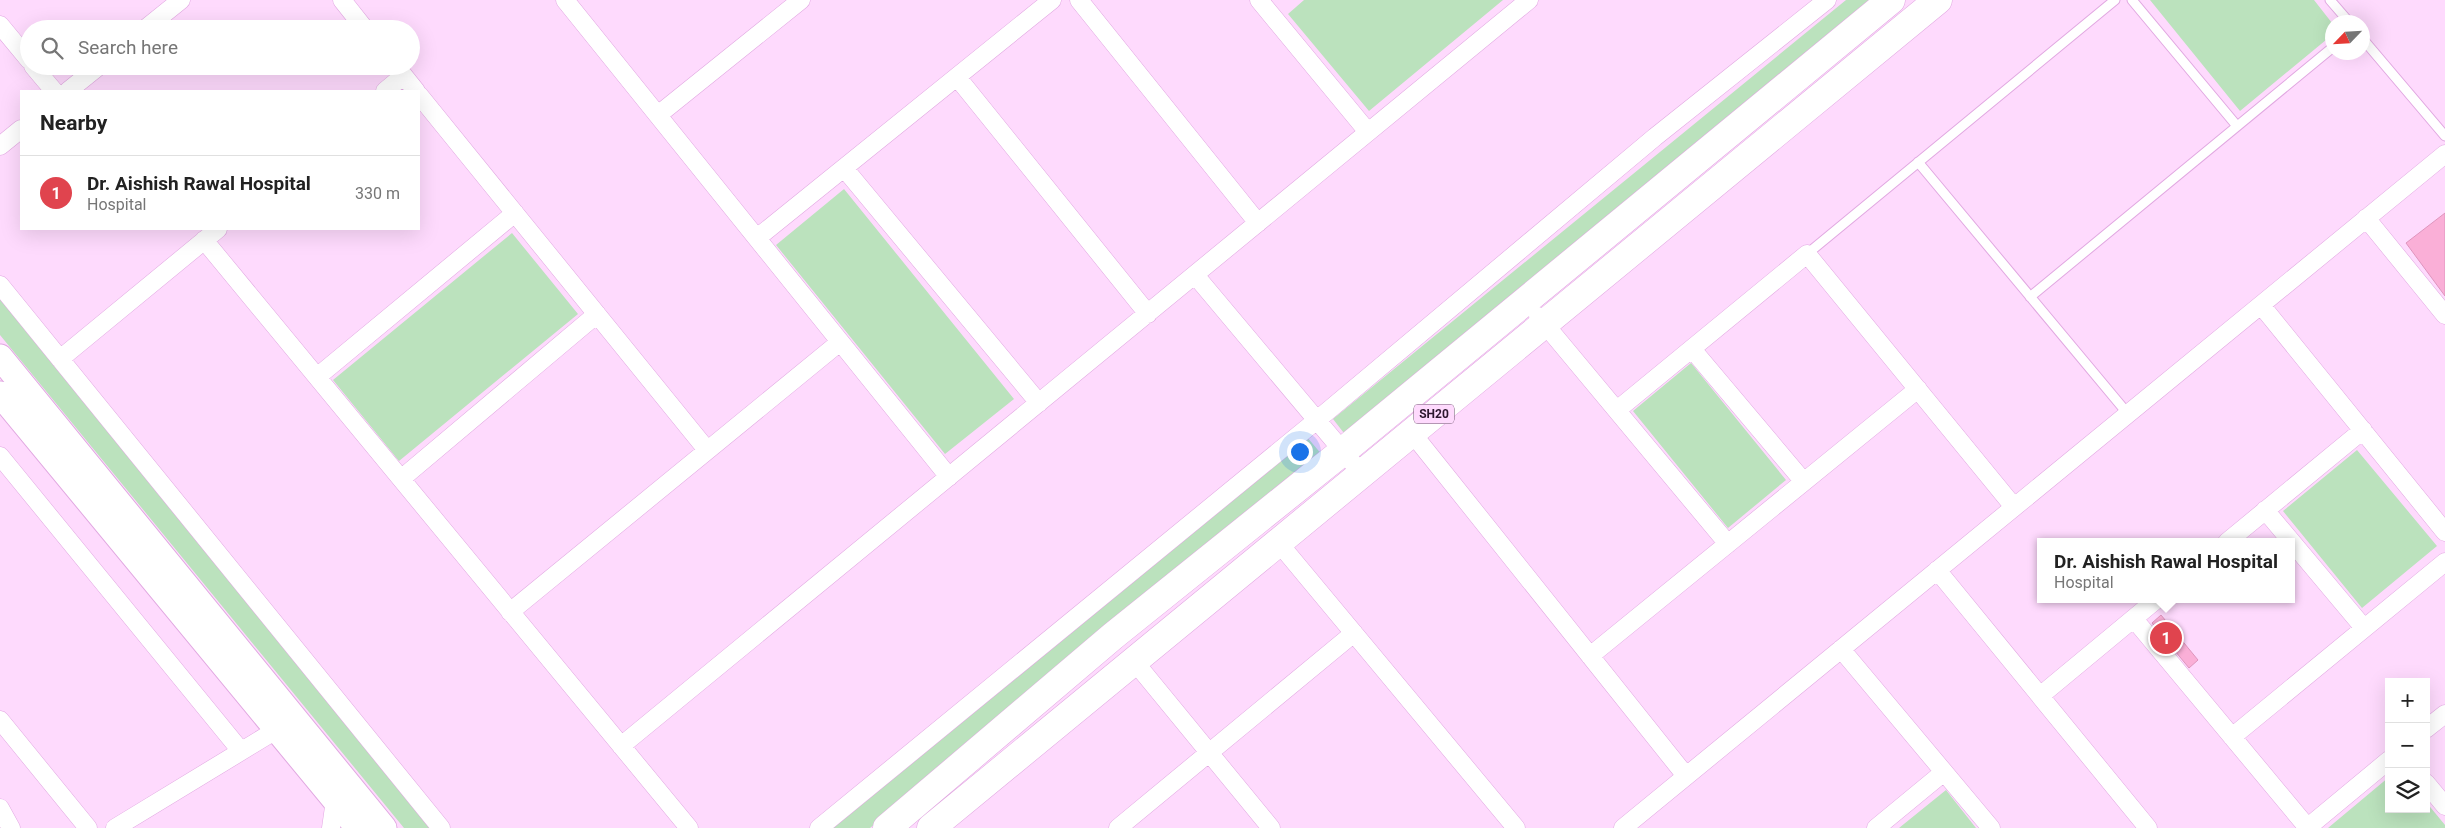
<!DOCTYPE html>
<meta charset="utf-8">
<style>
:root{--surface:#fff;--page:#f2f2f2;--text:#222;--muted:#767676;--line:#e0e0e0;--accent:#266630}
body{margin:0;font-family:Roboto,sans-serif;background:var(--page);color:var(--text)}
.controls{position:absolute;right:15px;bottom:15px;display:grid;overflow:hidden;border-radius:0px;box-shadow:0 5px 20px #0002}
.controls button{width:45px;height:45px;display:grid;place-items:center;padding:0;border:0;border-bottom:1px solid var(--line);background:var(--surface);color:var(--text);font:25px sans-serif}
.compass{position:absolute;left:2325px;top:15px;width:45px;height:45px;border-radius:50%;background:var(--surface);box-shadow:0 5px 20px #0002;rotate:245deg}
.you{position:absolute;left:1299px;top:451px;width:18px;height:18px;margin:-12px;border:4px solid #fff;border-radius:50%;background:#1a73e8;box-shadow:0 0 0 8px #1a73e833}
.badge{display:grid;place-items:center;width:32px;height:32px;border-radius:50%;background:var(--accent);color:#fff;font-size:16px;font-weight:700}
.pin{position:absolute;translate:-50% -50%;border:2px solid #fff;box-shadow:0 1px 5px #0006}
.popup{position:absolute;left:2037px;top:538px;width:258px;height:65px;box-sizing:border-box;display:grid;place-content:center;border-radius:0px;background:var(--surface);filter:drop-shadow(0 1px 4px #0005);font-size:16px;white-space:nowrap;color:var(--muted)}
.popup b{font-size:19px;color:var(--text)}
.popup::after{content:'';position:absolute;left:50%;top:100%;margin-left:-10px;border:10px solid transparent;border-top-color:var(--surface)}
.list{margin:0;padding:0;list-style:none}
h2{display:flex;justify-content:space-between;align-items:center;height:65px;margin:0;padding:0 20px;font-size:21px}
h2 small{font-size:16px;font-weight:400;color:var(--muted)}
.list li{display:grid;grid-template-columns:32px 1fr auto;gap:15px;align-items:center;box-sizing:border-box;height:75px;padding:0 20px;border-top:1px solid var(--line)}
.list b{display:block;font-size:19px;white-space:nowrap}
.list p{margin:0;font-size:16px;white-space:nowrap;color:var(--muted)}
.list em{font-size:16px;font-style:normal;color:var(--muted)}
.icon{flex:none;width:28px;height:28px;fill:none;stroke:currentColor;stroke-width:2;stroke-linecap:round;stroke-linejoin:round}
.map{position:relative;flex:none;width:2445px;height:828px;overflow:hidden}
.search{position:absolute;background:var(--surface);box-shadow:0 5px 20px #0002;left:20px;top:20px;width:400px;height:55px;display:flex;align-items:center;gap:12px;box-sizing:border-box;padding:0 18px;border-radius:28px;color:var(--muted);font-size:19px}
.panel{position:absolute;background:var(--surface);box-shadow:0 5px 20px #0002;left:20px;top:90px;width:400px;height:140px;border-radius:0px}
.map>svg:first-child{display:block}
</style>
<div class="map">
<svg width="2445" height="828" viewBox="0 0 2445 828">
<rect width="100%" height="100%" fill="#fedafd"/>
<path fill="#bbe2bd" d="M1304,0H1503L1369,111L1288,14Z
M1846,0H1883L1347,437L1333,419Z
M2150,0H2314L2332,23V35L2240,111Z
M844,189L1014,399L945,454L776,245Z
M512,233L578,314L399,461L333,380Z
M0,299L434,828H404L0,335Z
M1691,363L1786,480L1728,528L1633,411Z
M1307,437L1323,456L870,828H832Z
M2357,450L2437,546L2362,608L2283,511Z
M2389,777V809H2426V802L2445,825V828H2328Z
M1946,790L1976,828H1899Z"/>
<path fill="#faafd7" stroke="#de95bd" d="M2445,213V296L2406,243Z
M2161,615L2198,660L2189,668L2152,623Z"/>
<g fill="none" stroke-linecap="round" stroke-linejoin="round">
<g stroke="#e1a8e1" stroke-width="11">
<path id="lane" d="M2132,0L2237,126
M2330,0L2349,22
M2362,38L2445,136
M1918,162L2128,414
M1807,254L2115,0
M2030,297L2332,48"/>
</g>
<g stroke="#e1a8e1" stroke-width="19">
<path id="street" d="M342,0L365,29
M565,0L949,477
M1079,0L1258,223
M1259,0L1368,132
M0,25L29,60
M145,29L181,0
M33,66L54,91
M396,66L416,91
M957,77L1148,314
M68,91L99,66
M385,91L403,76
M419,95L707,450
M658,115L801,0
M0,146L21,129
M844,168L1039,403
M2366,218L2445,315
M757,238L1052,0
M204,240L689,828
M1195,275L1362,474
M0,285L441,828
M2261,305L2445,532
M1538,316L1728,544
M1692,349L1804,482
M60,359L218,229
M317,377L515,213
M1617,410L1807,254L2014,507
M1412,433L1686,776
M0,456L241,751
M401,479L597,314
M2265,510L2364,628
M1278,542L1516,828
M2227,542L2363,430
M1937,570L2148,828
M510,612L840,342
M2134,619L2308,828
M1841,649L1991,828
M1590,656L1918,389
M1134,661L1271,828
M2040,696L2157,599
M0,720L88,828
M2426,729L2445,714
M2232,737L2445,562
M621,746L1529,0
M2426,783L2445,806
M0,808L11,828
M115,828L286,724
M331,828L335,800
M819,828L1317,420L1655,137L1827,0
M1118,828L1354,633
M1623,828L2445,154
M1876,828L1944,772
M2307,828L2389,760"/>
</g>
<g stroke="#e1a8e1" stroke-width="27">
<path id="secondary" d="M0,357L384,828
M0,394L358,828"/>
</g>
<g stroke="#e1a8e1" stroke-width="29">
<path id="primary" d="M887,828L1113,636L1342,452L1891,0
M931,828L1938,0"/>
</g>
<use href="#lane" stroke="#fff" stroke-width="9"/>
<use href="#street" stroke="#fff" stroke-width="18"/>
<use href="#secondary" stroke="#fff" stroke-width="25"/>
<use href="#primary" stroke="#fff" stroke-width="28"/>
</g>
<g text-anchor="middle" stroke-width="4" stroke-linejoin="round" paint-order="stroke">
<rect fill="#fedafd" stroke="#6b526b" stroke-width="1" x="1414" y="404.5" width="40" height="19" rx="4"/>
<g font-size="12" font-weight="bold" fill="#2c172d">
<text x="1434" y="418">SH20</text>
</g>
</g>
</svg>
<div class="controls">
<button>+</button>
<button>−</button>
<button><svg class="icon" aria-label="layers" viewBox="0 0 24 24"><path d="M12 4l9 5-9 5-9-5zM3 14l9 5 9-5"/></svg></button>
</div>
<svg class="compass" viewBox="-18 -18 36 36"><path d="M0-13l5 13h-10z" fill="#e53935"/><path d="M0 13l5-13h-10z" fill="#767676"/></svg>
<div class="you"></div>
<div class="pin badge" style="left:2166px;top:638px;background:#e0444e">1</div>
<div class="popup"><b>Dr. Aishish Rawal Hospital</b>Hospital</div>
<div class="search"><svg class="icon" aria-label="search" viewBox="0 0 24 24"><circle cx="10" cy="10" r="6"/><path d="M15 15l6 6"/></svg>Search here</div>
<section class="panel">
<h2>Nearby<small></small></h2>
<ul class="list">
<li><span class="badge" style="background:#e0444e">1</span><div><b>Dr. Aishish Rawal Hospital</b><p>Hospital</p></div><em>330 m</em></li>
</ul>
</section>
</div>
